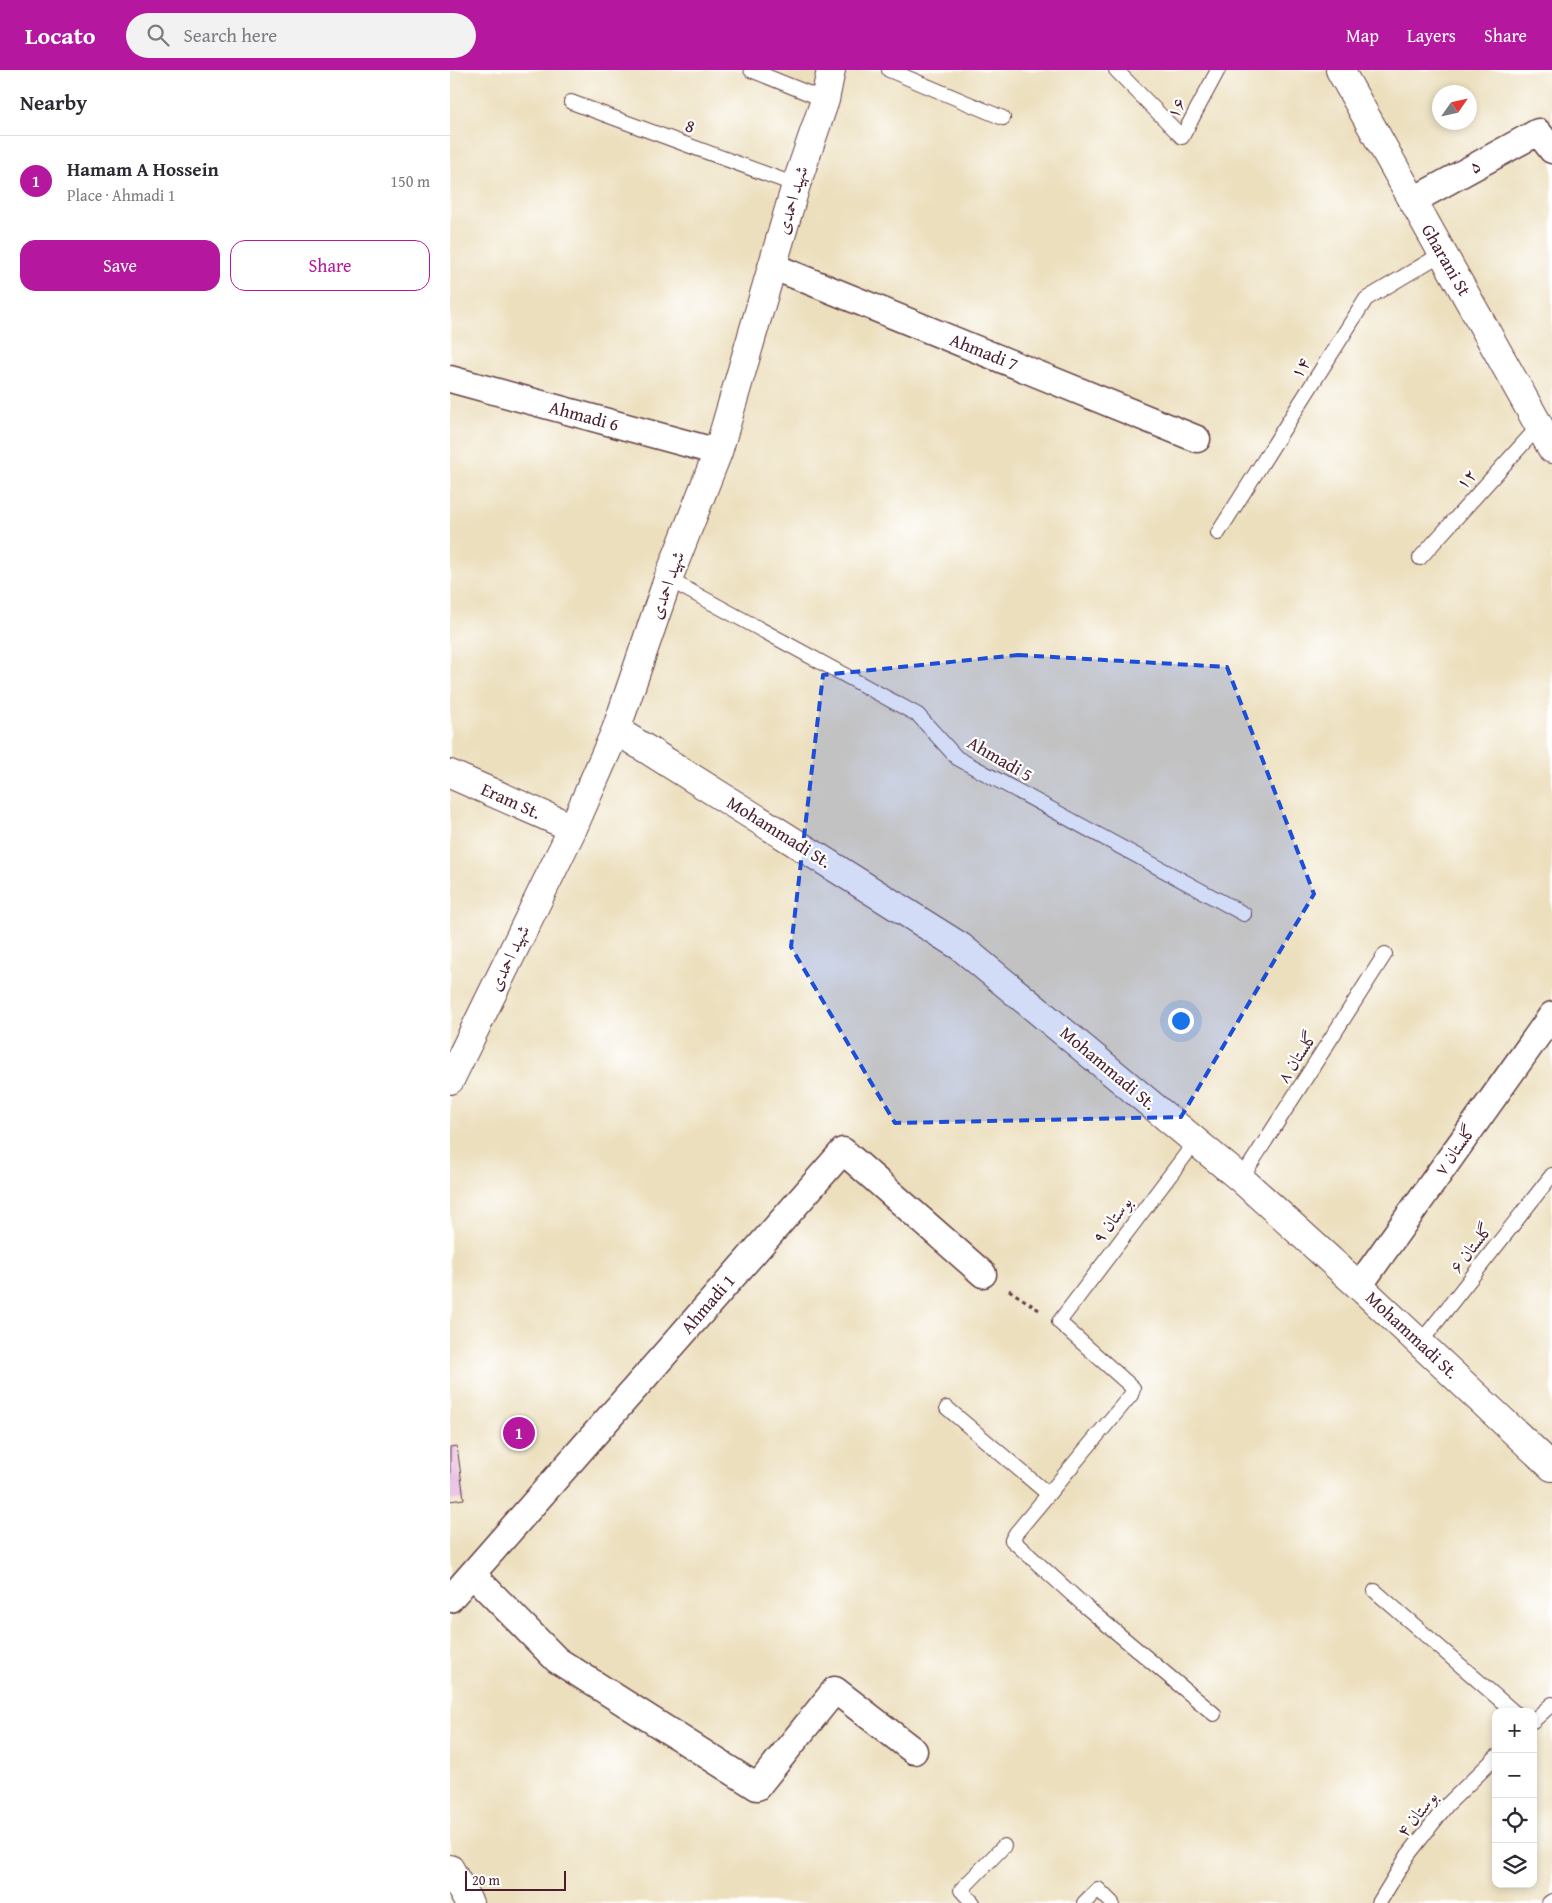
<!DOCTYPE html>
<meta charset="utf-8">
<style>
:root{--surface:#fff;--page:#f2f2f3;--text:#2b2b33;--muted:#7c7c81;--line:#e1e1e2;--accent:#b5179e}
body{margin:0;font-family:"Gentium Book Plus",Amiri,serif;background:var(--page);color:var(--text)}
.controls{position:absolute;right:15px;bottom:15px;display:grid;overflow:hidden;border-radius:10px;box-shadow:0 2px 8px #0003}
.controls button{width:45px;height:45px;display:grid;place-items:center;padding:0;border:0;border-bottom:1px solid var(--line);background:var(--surface);color:var(--text);font:25px sans-serif}
.compass{position:absolute;left:982px;top:15px;width:45px;height:45px;border-radius:50%;background:var(--surface);box-shadow:0 2px 8px #0003;rotate:56deg}
.scale{position:absolute;left:15px;bottom:12px;width:101px;box-sizing:border-box;padding-left:5px;border:2px solid #4a1f2b;border-top:0;font-size:14px;line-height:18px;white-space:nowrap;color:#4a1f2b;-webkit-text-stroke:4px #fff;paint-order:stroke}
.you{position:absolute;left:730px;top:950px;width:18px;height:18px;margin:-12px;border:4px solid #fff;border-radius:50%;background:#1a73e8;box-shadow:0 0 0 8px #1a73e833}
.badge{display:grid;place-items:center;width:32px;height:32px;border-radius:50%;background:var(--accent);color:#fff;font-size:16px;font-weight:700}
.pin{position:absolute;translate:-50% -50%;border:2px solid #fff;box-shadow:0 1px 5px #0006}
.list{margin:0;padding:0;list-style:none}
h2{display:flex;justify-content:space-between;align-items:center;height:65px;margin:0;padding:0 20px;font-size:21px}
h2 small{font-size:16px;font-weight:400;color:var(--muted)}
.list li{display:grid;grid-template-columns:32px 1fr auto;gap:15px;align-items:center;box-sizing:border-box;height:90px;padding:0 20px;border-top:1px solid var(--line)}
.list b{display:block;font-size:19px;white-space:nowrap}
.list p{margin:0;font-size:16px;white-space:nowrap;color:var(--muted)}
.list em{font-size:16px;font-style:normal;color:var(--muted)}
.actions{display:flex;gap:10px;padding:15px 20px}
.actions a{flex:1;padding:11px 0;border:1px solid var(--accent);border-radius:15px;text-align:center;font-size:18px;color:var(--accent)}
.actions .main{background:var(--accent);color:#fff}
.icon{flex:none;width:28px;height:28px;fill:none;stroke:currentColor;stroke-width:2;stroke-linecap:round;stroke-linejoin:round}
.map{position:relative;flex:none;width:1102px;height:1833px;overflow:hidden}
header{display:flex;align-items:center;gap:30px;box-sizing:border-box;height:70px;padding:0 25px;background:var(--accent);color:#fff}
header strong{font-size:24px}
nav{display:flex;gap:28px;margin-inline-start:auto;font-size:18px}
.search{width:350px;height:45px;background:var(--page);display:flex;align-items:center;gap:12px;box-sizing:border-box;padding:0 18px;border-radius:28px;color:var(--muted);font-size:19px}
main{display:flex}
aside{flex:1;background:var(--surface)}
.map>svg:first-child{display:block}
</style>
<header>
<strong>Locato</strong>
<div class="search"><svg class="icon" aria-label="search" viewBox="0 0 24 24"><circle cx="10" cy="10" r="6"/><path d="M15 15l6 6"/></svg>Search here</div>
<nav><a>Map</a><a>Layers</a><a>Share</a></nav>
</header>
<main>
<aside>
<h2>Nearby<small></small></h2>
<ul class="list">
<li><span class="badge">1</span><div><b>Hamam A Hossein</b><p>Place · Ahmadi 1</p></div><em>150 m</em></li>
</ul>
<div class="actions"><a class="main">Save</a><a>Share</a></div>
</aside>
<div class="map">
<svg width="1102" height="1833" viewBox="0 0 1102 1833">
<rect width="100%" height="100%" fill="#fff"/>
<filter id="ink" filterUnits="userSpaceOnUse"><feTurbulence type="fractalNoise" baseFrequency=".02" numOctaves="2"/><feDisplacementMap in="SourceGraphic" scale="10" xChannelSelector="R" yChannelSelector="G"/><feConvolveMatrix kernelMatrix="1 2 1 2 8 2 1 2 1" color-interpolation-filters="sRGB"/></filter>
<filter id="wash" filterUnits="userSpaceOnUse"><feTurbulence type="fractalNoise" baseFrequency=".0096" numOctaves="4" result="noise"/><feDisplacementMap in="SourceGraphic" scale="20" xChannelSelector="R" yChannelSelector="G"/><feGaussianBlur stdDeviation="1.12" result="paint"/><feColorMatrix in="noise" values="0 0 0 0 0 0 0 0 0 0 0 0 0 0 0 0 0 1.4 0 .05"/><feComposite in="paint" operator="in"/></filter>
<g filter="url(#wash)">
<rect width="100%" height="100%" fill="#ecdfbd"/>
<g id="blocks">
<path fill="#e2abdc" d="M7,1376L14,1429L0,1431V1377Z"/>
</g>
</g>
<g filter="url(#ink)">
<use href="#blocks" fill-opacity="0" stroke="#623c41" stroke-width="1"/>
<g fill="none" stroke-linecap="round" stroke-linejoin="round">
<g stroke="#623c41" stroke-width="16">
<path id="service" d="M301,0L375,30
M439,0L553,48
M666,0L732,67L768,0
M121,32L346,115
M768,463L916,229L993,183
M970,488L1089,356
M218,509L468,645L507,688L794,844
M746,1071L609,1252L683,1318L681,1325L566,1463L562,1470L636,1537L764,1644
M791,1109L935,884
M970,1273L1102,1105
M497,1338L598,1424
M925,1521L1064,1642
M1083,1651L1102,1634
M523,1833L511,1820L554,1776
M634,1833L648,1819L662,1833
M929,1833L958,1785L997,1735L1046,1687
M1099,1833L1102,1831"/>
</g>
<g stroke="#623c41" stroke-width="29">
<path id="minor" d="M962,131L1088,62L1102,80
M322,196L747,369
M0,309L268,382
M909,1216L1102,945
M22,1504L107,1590L307,1717L385,1620L464,1681
M0,1529L393,1081L533,1204"/>
</g>
<g stroke="#623c41" stroke-width="30">
<path id="tertiary" d="M890,0C960,127 1032,252 1102,379
M166,660L511,877L791,1109L909,1216L1102,1397
M0,704L123,758
M0,1010L123,758L166,660L218,509L268,382L346,115L375,30L381,0
M0,1799L19,1833"/>
</g>
<path stroke="#623c41" stroke-width="3" stroke-dasharray="4 4" stroke-linecap="butt" d="M559,1220L589,1240"/>
<use href="#service" stroke="#fff" stroke-width="14"/>
<use href="#minor" stroke="#fff" stroke-width="26"/>
<use href="#tertiary" stroke="#fff" stroke-width="28"/>
</g>
</g>
<path fill="#1d4ed8" fill-opacity="0.2" stroke="#1d4ed8" stroke-width="4" stroke-dasharray="10 6" stroke-linejoin="round" d="M568,585L777,597L864,824L731,1047L445,1053L341,877L373,605Z"/>
<g text-anchor="middle" stroke-width="4.5" stroke-linejoin="round" paint-order="stroke">
<g font-size="18" fill="#4a1f2b" stroke="#fff">
<text transform="translate(726 38) rotate(-62)" y="6">۱۶</text>
<text transform="translate(240 56) rotate(20)" y="6">8</text>
<text transform="translate(1025 96) rotate(-29)" y="6">۵</text>
<text transform="translate(342 130) rotate(-73)" y="6">شهید احمدی</text>
<text transform="translate(996 190) rotate(60)" y="6">Gharani St</text>
<text transform="translate(534 282) rotate(22)" y="6">Ahmadi 7</text>
<text transform="translate(850 298) rotate(-58)" y="6">۱۴</text>
<text transform="translate(134 346) rotate(15)" y="6">Ahmadi 6</text>
<text transform="translate(1016 409) rotate(-48)" y="6">۱۲</text>
<text transform="translate(217 515) rotate(-70)" y="6">شهید احمدی</text>
<text transform="translate(550 689) rotate(30)" y="6">Ahmadi 5</text>
<text transform="translate(61 731) rotate(24)" y="6">Eram St.</text>
<text transform="translate(329 762) rotate(32)" y="6">Mohammadi St.</text>
<text transform="translate(59 888) rotate(-64)" y="6">شهید احمدی</text>
<text transform="translate(847 987) rotate(-57)" y="6">گلستان ۸</text>
<text transform="translate(658 998) rotate(40)" y="6">Mohammadi St.</text>
<text transform="translate(1005 1080) rotate(-54)" y="6">گلستان ۷</text>
<text transform="translate(662 1150) rotate(-53)" y="6">بوستان ۹</text>
<text transform="translate(1021 1178) rotate(-52)" y="6">گلستان ۶</text>
<text transform="translate(258 1234) rotate(-49)" y="6">Ahmadi 1</text>
<text transform="translate(962 1265) rotate(43)" y="6">Mohammadi St.</text>
<text transform="translate(967 1744) rotate(-51)" y="6">بوستان ۴</text>
</g>
</g>
</svg>
<div class="controls">
<button>+</button>
<button>−</button>
<button><svg class="icon" aria-label="locate" viewBox="0 0 24 24"><circle cx="12" cy="12" r="6"/><path d="M12 2v4M12 18v4M2 12h4M18 12h4"/></svg></button>
<button><svg class="icon" aria-label="layers" viewBox="0 0 24 24"><path d="M12 4l9 5-9 5-9-5zM3 14l9 5 9-5"/></svg></button>
</div>
<svg class="compass" viewBox="-18 -18 36 36"><path d="M0-13l5 13h-10z" fill="#e53935"/><path d="M0 13l5-13h-10z" fill="#7c7c81"/></svg>
<div class="scale">20 m</div>
<div class="you"></div>
<div class="pin badge" style="left:69px;top:1363px">1</div>
</div>
</main>
